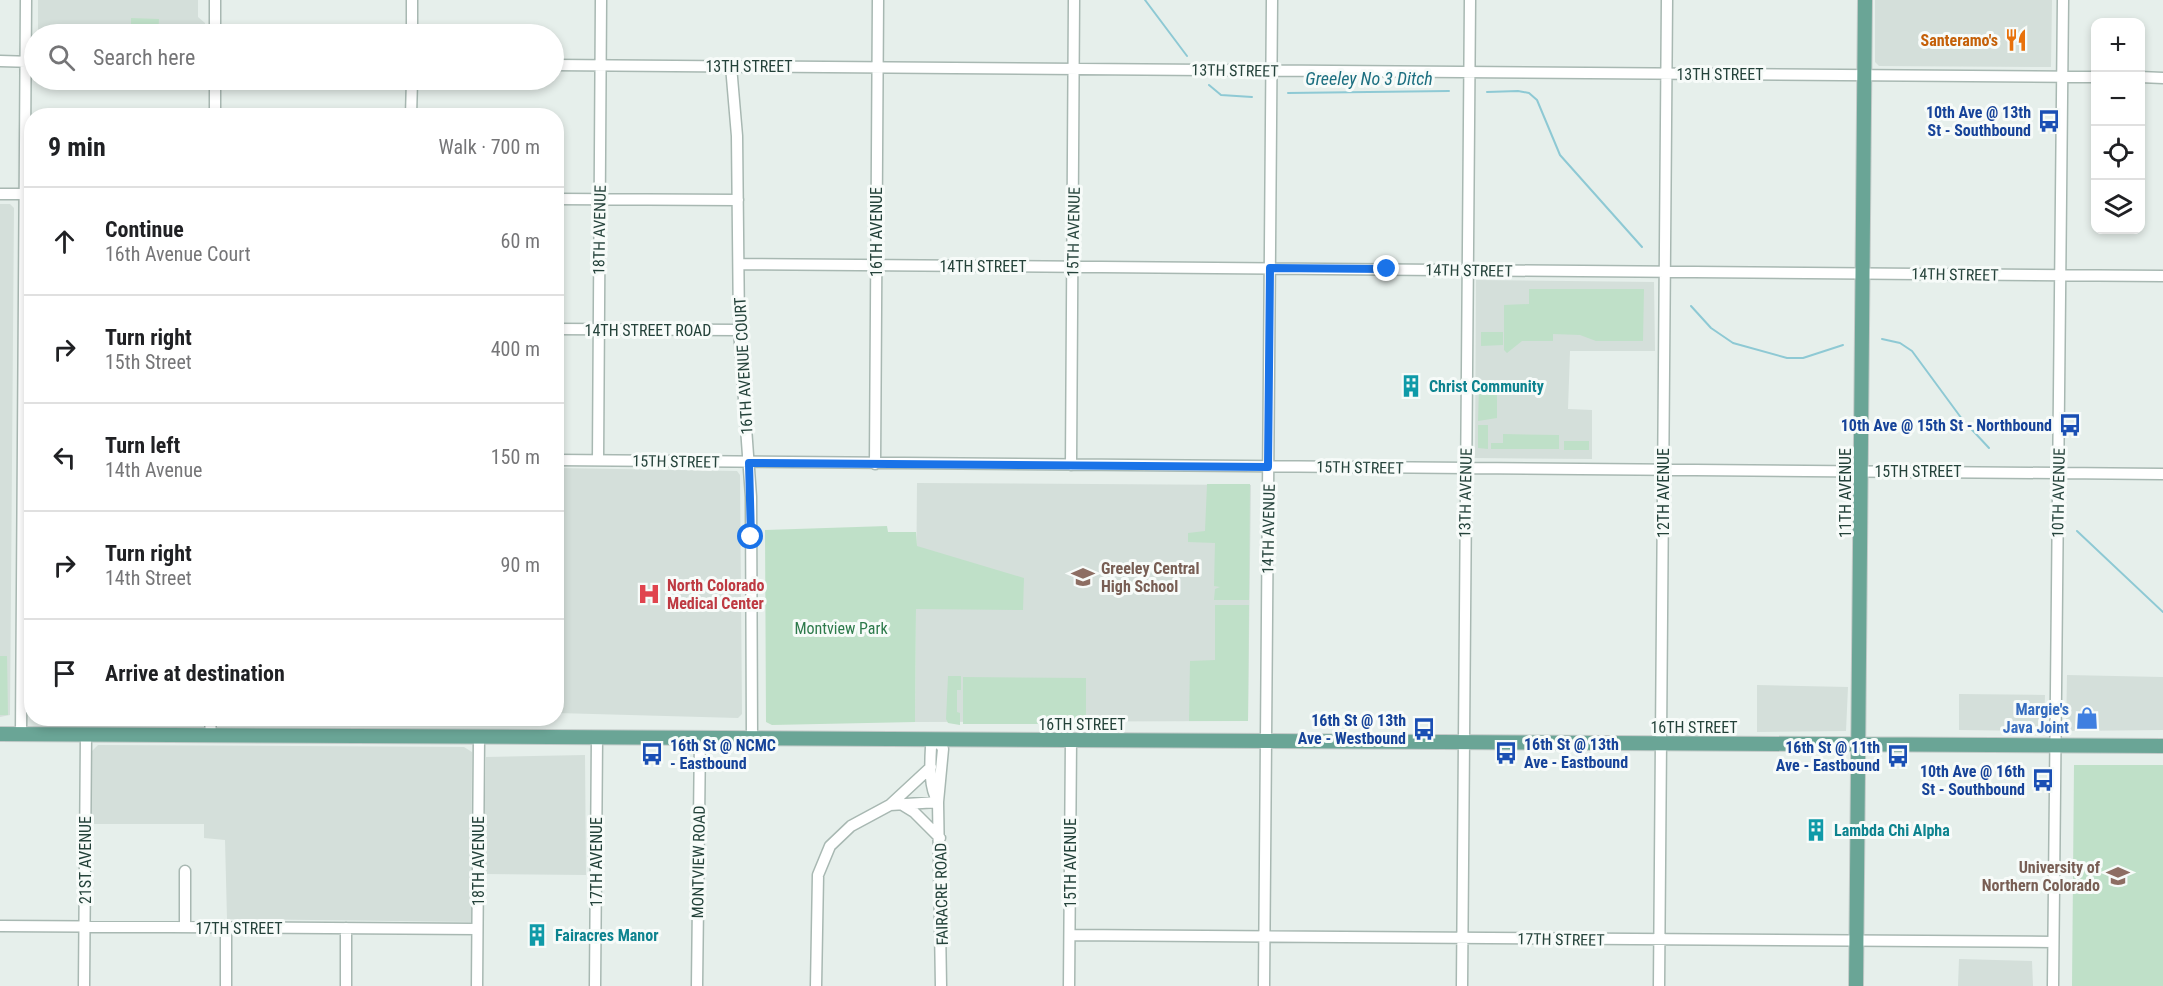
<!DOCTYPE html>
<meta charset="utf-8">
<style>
:root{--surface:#fff;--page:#f6f6f6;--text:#202124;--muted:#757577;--line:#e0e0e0}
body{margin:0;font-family:"Roboto Condensed",sans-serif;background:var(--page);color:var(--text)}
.controls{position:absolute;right:18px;top:18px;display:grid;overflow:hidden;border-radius:12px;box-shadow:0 3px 9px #0003}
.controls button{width:54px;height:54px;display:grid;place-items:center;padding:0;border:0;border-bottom:2px solid var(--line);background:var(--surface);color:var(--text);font:30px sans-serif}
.stop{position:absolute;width:18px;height:18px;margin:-14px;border:4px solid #1a73e8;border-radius:50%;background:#fff}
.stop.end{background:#1a73e8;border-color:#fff;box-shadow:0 2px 6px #0008}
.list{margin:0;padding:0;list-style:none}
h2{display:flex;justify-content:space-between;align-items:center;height:78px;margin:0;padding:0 24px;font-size:26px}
h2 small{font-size:20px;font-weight:400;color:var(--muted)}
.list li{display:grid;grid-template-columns:39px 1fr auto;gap:18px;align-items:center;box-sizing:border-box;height:108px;padding:0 24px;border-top:2px solid var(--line)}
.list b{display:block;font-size:22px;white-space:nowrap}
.list p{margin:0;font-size:20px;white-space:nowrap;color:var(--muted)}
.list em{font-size:20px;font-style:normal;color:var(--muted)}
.icon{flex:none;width:33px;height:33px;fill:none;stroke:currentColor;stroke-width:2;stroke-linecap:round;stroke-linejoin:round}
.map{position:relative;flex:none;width:2163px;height:986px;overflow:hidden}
.search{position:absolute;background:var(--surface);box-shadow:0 3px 9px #0003;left:24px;top:24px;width:540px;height:66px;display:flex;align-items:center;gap:15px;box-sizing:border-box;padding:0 21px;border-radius:33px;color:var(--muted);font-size:22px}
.panel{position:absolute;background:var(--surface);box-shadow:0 3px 9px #0003;left:24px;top:108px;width:540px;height:618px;border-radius:24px}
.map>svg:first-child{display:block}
</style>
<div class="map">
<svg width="2163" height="986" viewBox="0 0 2163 986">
<rect width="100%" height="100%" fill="#e6efeb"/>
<path fill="#d4dfda" d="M38,0H198V17L205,23V34H38Z
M1875,0H2052L2051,67L1879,66L1875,62Z
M0,204H10L14,208L10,715L0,717Z
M1476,280L1654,282L1655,351H1570L1568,409L1592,410V459L1475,458Z
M557,468L737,471L740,475L742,714L738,718L557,713Z
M917,483L1251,485L1248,721L915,722Z
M2067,675L2163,677V730L2066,731Z
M1757,685L1848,687L1846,731L1757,732Z
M1959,694L2045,695L2044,729L2043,731L1959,730Z
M98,745L464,747L472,752L471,922L227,919L225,840L204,838V824H92V751Z
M585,755L586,875L483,874L486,757Z
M1959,959L2032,961L2033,986H1958Z"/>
<path fill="#bfe0c8" d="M131,18L159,19L158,34L131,33Z
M1529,289H1644L1643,341H1596L1580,335L1553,334V341H1522L1507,353L1504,350V305L1529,304Z
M1481,332H1503V345L1481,346Z
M1479,387L1489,388V393H1497V418L1478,421Z
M1478,425H1488V449L1478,448Z
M1503,434L1559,435V449H1491V443H1503Z
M1564,441H1589V450H1564Z
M1207,484H1250L1249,600H1214L1215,589L1220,587L1214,586L1215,543L1188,542V533L1205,531Z
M887,526L888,532H916L917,546L1024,578L1023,610L916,609L915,722L772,725L766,722L765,530Z
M1215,605H1249L1248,721H1189L1190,661L1215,660Z
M0,656H7L8,715H0Z
M948,676H961V690H957V712L960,713V725L948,723L946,719Z
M963,677L1086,678V724H963Z
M2074,765H2163V986H2072Z"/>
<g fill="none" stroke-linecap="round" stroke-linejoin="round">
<path stroke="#8ec9d4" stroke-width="2" d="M1145,0L1187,56
M1209,85L1221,95L1252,97
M1487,92L1518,91L1529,93L1537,100L1560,155L1642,247
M1288,93L1449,91
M1691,306L1711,328L1733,343L1787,358H1803L1843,345
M1882,339L1900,343L1912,351L1962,419L1989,448
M2077,531L2163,612"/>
<g stroke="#a8b8b2" stroke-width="13">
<path id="minor" d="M215,34V0
M412,34V0
M0,61L34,62
M554,65L2096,77
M731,66L737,136L739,330L751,497L752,739
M2140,77L2163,78
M215,116V80
M411,116L412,80
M0,194H31
M556,199L738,200
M739,264L2163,276
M556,329L739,330
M556,460L2163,474
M598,460L601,0
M875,464L878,0
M1071,465L1074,0
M210,718L211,736
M21,734L26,0
M938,802C929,788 930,764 931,747L938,740L943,749L938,802L941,986
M901,804L914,812L940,838
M890,805L931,767
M185,871V927
M0,926L477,929
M1070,935L2053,942
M84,986L86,735
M226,986V928
M346,986V928
M477,986L479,737
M595,986L597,738
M697,986L700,738
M816,986L818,875L830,846L851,826L890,805L938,802
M1069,986L1071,740
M1264,986L1272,0
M1462,986L1470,0
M1659,986L1667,0
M2053,986L2063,0"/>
</g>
<g stroke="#c2cac8" stroke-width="16">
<path id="major" d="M0,734L2163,746
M1856,986L1865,0"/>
</g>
<use href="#minor" stroke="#fff" stroke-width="10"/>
<use href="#major" stroke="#6aa596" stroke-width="14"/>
</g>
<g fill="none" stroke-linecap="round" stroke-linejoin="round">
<path stroke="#1a73e8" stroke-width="8" d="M751,537L749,463L1268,467L1270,268L1387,269"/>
</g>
<defs>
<g id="restaurant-bare" transform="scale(1.8)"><path d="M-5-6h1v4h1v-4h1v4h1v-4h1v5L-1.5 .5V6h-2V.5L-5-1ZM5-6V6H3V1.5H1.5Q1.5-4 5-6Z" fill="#e8710a" stroke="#f7fbf9" stroke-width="2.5" paint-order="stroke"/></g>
<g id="bus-bare" transform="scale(1.8)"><path d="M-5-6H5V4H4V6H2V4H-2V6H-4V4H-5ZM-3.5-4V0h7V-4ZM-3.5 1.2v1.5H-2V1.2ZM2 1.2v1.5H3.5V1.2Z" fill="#1a4fb4" stroke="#f7fbf9" stroke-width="2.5" paint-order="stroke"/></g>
<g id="building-bare" transform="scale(1.8)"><path d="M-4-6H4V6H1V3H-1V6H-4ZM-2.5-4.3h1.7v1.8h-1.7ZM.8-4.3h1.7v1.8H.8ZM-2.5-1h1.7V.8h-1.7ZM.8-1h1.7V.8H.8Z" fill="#0f9aa8" stroke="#f7fbf9" stroke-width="2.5" paint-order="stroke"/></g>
<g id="school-bare" transform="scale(1.8)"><path d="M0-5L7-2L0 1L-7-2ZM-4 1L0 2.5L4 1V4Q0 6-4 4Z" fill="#8d6e63" stroke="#f7fbf9" stroke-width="2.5" paint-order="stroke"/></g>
<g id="hospital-bare" transform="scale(1.8)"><path d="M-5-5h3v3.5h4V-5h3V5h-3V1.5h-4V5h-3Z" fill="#e0444e" stroke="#f7fbf9" stroke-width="2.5" paint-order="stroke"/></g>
<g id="shop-bare" transform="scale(1.8)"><path d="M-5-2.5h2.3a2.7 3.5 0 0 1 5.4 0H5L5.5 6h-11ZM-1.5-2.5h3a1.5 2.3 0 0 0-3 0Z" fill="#3f7fe0" stroke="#f7fbf9" stroke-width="2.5" paint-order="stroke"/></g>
<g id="university-bare" transform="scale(1.8)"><path d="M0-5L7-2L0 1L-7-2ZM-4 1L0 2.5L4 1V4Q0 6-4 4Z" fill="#8d6e63" stroke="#f7fbf9" stroke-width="2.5" paint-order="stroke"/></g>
</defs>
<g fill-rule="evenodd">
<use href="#restaurant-bare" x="2016" y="40"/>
<use href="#bus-bare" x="2049" y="121"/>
<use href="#building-bare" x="1411" y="386"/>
<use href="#bus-bare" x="2070" y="425"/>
<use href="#school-bare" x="1083" y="577"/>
<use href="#hospital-bare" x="649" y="594"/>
<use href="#shop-bare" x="2087" y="718"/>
<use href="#bus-bare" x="1424" y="729"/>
<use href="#bus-bare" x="1506" y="753"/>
<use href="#bus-bare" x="652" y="754"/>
<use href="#bus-bare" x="1898" y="756"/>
<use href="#bus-bare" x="2043" y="780"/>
<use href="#building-bare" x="1816" y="830"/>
<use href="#university-bare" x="2118" y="876"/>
<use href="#building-bare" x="537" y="935"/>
</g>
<g text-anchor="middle" stroke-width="6" stroke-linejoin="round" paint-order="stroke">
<g font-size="16" font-weight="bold" fill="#c56008" stroke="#f7fbf9" text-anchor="end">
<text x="1998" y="46">Santeramo's</text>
</g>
<g font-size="16" fill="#24423a" stroke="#f7fbf9">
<text x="749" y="72">13TH STREET</text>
<text transform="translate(1235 70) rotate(1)" y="6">13TH STREET</text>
<text x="1720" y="80">13TH STREET</text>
<text transform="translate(599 230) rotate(-89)" y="6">18TH AVENUE</text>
<text transform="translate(876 232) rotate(-90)" y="6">16TH AVENUE</text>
<text transform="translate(1073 232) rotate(-89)" y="6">15TH AVENUE</text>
<text x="983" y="272">14TH STREET</text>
<text transform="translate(1469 270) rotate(1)" y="6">14TH STREET</text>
<text transform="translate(1955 274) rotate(1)" y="6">14TH STREET</text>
<text x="648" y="336">14TH STREET ROAD</text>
<text transform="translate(743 366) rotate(-93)" y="6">16TH AVENUE COURT</text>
<text transform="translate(676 461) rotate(1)" y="6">15TH STREET</text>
<text transform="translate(1360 467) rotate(1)" y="6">15TH STREET</text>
<text x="1918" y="477">15TH STREET</text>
<text transform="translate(1465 493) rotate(-89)" y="6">13TH AVENUE</text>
<text transform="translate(1663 493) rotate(-90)" y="6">12TH AVENUE</text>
<text transform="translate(1845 493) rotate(-90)" y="6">11TH AVENUE</text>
<text transform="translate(2058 493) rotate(-89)" y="6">10TH AVENUE</text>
<text transform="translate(1268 529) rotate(-89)" y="6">14TH AVENUE</text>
<text x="1082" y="730">16TH STREET</text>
<text x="1694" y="733">16TH STREET</text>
<text transform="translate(85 860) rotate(-90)" y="6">21ST AVENUE</text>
<text transform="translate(478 861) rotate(-90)" y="6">18TH AVENUE</text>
<text transform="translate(596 862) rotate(-90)" y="6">17TH AVENUE</text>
<text transform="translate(698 862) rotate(-89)" y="6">MONTVIEW ROAD</text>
<text transform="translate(1070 863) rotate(-90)" y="6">15TH AVENUE</text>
<text transform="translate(941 894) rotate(-91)" y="6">FAIRACRE ROAD</text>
<text x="239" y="934">17TH STREET</text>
<text transform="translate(1561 939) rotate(1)" y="6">17TH STREET</text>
</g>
<g font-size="16" font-weight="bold" fill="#164399" stroke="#f7fbf9" text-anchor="end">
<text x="2031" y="118">10th Ave @ 13th<tspan x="2031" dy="18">St - Southbound</tspan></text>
<text x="2052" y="431">10th Ave @ 15th St - Northbound</text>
<text x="1406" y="726">16th St @ 13th<tspan x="1406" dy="18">Ave - Westbound</tspan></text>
<text x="1524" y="750" text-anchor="start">16th St @ 13th<tspan x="1524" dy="18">Ave - Eastbound</tspan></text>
<text x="670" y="751" text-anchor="start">16th St @ NCMC<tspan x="670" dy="18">- Eastbound</tspan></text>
<text x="1880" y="753">16th St @ 11th<tspan x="1880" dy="18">Ave - Eastbound</tspan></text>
<text x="2025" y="777">10th Ave @ 16th<tspan x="2025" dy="18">St - Southbound</tspan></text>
</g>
<g font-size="16" font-weight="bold" fill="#0d838f" stroke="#f7fbf9" text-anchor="start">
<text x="1429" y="392">Christ Community</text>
<text x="1834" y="836">Lambda Chi Alpha</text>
<text x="555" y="941">Fairacres Manor</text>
</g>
<g font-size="16" font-weight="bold" fill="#785e54" stroke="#f7fbf9" text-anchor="start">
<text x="1101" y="574">Greeley Central<tspan x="1101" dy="18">High School</tspan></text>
<text x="2100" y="873" text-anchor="end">University of<tspan x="2100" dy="18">Northern Colorado</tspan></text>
</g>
<g font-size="16" font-weight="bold" fill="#be3a42" stroke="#f7fbf9" text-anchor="start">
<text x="667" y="591">North Colorado<tspan x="667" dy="18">Medical Center</tspan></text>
</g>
<g font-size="16" fill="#2d7a4b" stroke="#f7fbf9">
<text x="841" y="634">Montview Park</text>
</g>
<g font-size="16" font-weight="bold" fill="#366cbe" stroke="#f7fbf9" text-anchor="end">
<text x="2069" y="715">Margie's<tspan x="2069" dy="18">Java Joint</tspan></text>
</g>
<g font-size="18" font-style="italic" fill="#1c6f80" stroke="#f7fbf9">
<text x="1369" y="85">Greeley No 3 Ditch</text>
</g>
</g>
</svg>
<div class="controls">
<button>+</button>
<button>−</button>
<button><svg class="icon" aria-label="locate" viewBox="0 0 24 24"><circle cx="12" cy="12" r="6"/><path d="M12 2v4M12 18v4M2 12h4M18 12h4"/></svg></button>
<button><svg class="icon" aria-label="layers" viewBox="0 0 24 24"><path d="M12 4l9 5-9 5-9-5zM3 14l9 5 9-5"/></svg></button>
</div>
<div class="stop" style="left:751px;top:537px"></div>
<div class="stop end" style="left:1387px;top:269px"></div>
<div class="search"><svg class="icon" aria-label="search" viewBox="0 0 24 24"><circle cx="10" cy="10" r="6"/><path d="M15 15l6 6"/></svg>Search here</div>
<section class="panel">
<h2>9 min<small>Walk · 700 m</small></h2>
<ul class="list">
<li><svg class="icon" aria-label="ahead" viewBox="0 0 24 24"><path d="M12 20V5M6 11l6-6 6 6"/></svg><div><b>Continue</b><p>16th Avenue Court</p></div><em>60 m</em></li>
<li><svg class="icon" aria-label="right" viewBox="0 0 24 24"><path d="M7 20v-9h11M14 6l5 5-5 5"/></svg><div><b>Turn right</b><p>15th Street</p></div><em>400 m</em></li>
<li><svg class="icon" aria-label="left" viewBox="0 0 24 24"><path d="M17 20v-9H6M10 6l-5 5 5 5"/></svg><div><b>Turn left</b><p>14th Avenue</p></div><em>150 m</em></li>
<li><svg class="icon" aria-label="right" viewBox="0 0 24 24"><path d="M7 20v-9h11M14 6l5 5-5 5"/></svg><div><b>Turn right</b><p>14th Street</p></div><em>90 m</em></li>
<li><svg class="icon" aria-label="arrive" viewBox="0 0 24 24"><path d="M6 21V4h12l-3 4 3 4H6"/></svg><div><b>Arrive at destination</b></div></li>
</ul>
</section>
</div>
